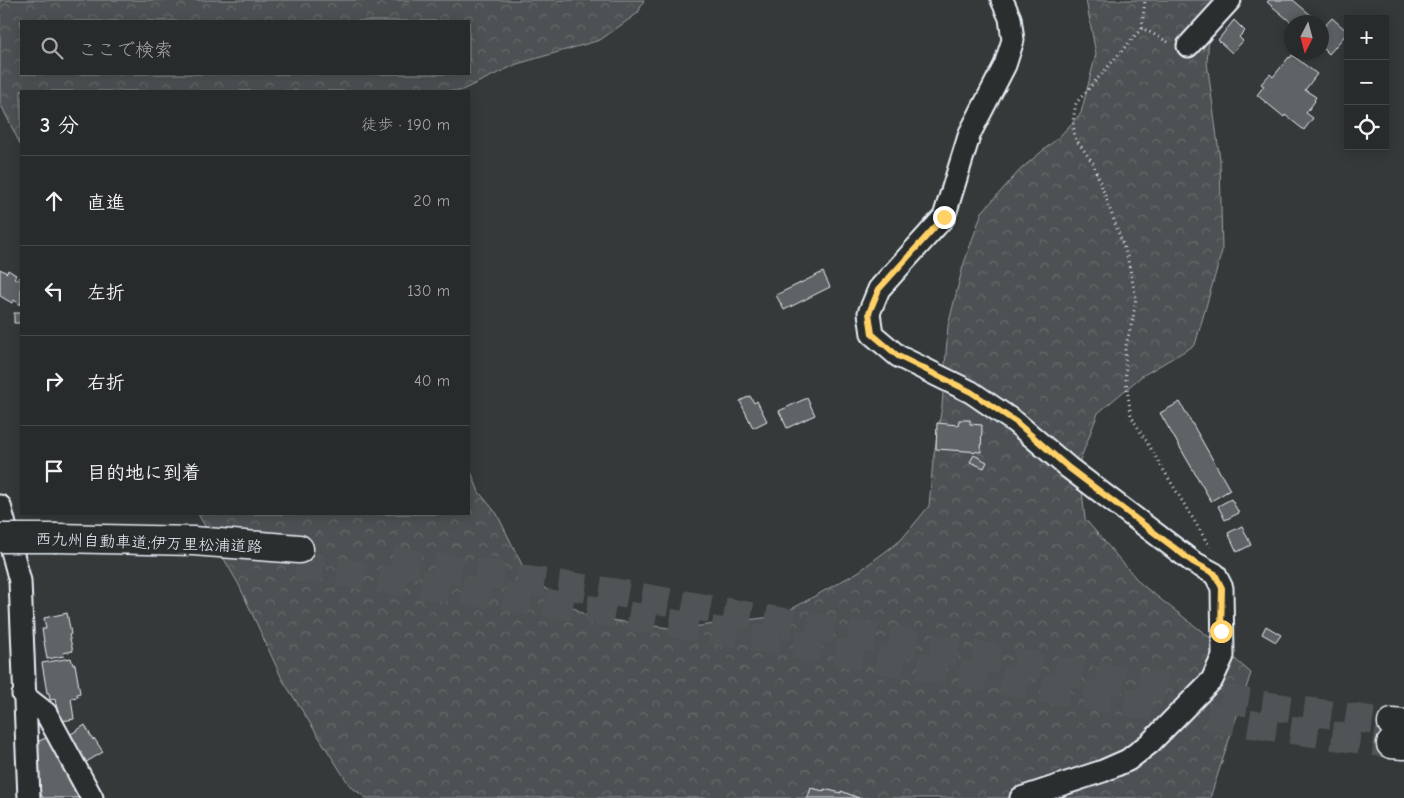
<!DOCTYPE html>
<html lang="ja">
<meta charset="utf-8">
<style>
:root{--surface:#282b2c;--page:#343738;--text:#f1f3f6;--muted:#a5a7a9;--line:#444748}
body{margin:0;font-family:"Comic Neue","Klee One",sans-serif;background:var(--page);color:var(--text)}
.controls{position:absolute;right:15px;top:15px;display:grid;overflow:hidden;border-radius:0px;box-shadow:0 2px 12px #0003}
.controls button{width:45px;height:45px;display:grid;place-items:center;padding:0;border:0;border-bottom:1px solid var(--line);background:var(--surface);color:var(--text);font:25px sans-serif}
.compass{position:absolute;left:1284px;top:15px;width:45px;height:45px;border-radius:50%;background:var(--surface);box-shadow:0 2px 12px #0003;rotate:186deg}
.stop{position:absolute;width:15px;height:15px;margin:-11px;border:4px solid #ffd166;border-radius:50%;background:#fff}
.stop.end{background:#ffd166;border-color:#fff;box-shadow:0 1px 5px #0008}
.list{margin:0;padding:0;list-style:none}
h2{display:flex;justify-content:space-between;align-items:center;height:65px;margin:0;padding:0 20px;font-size:21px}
h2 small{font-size:16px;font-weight:400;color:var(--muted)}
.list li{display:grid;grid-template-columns:32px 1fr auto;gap:15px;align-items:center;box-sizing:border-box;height:90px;padding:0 20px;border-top:1px solid var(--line)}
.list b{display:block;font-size:19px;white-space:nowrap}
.list em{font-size:16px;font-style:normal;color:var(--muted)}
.icon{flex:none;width:28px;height:28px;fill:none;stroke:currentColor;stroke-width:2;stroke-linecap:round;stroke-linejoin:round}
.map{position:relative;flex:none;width:1404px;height:798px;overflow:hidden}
.search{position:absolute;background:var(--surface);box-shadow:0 2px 12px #0003;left:20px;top:20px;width:450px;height:55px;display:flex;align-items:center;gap:12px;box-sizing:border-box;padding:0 18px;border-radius:0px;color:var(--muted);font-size:19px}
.panel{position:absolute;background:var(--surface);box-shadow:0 2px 12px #0003;left:20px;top:90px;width:450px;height:425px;border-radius:0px}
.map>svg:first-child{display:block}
</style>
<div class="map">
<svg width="1404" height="798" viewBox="0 0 1404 798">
<defs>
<pattern id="forest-crowns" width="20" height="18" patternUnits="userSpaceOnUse" patternTransform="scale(1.25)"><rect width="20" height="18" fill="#4d5152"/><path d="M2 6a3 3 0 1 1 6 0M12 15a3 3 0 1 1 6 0" fill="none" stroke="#676a6c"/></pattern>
</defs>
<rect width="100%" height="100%" fill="#35393a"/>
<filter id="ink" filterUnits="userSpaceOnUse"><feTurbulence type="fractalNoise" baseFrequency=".02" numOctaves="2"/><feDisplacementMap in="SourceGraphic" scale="10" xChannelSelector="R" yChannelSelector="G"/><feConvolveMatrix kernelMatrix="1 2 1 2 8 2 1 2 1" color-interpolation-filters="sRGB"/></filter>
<g filter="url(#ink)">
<path fill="url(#forest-crowns)" stroke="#9aa1a5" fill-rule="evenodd" d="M0,0H644L638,13L600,40L517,64L460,91H21V146L0,103ZM21,21H469V74H21Z
M1086,0H1212L1207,62L1220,160L1222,251L1195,345L1142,376L1098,413L1079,463L1085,519L1141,584L1213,640L1251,673L1210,798H366L350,786L282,679L239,585L198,514H469V467L479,492L497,514L528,577L588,617L676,629L779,616L858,572L901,540L929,506L933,461L942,406L948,326L963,266L982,212L1021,169L1059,137L1081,113L1096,54Z"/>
<path fill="#5f6365" stroke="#e8f1f8" d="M1269,0H1293L1318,21L1317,22L1292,23L1267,2Z
M1332,18L1348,32L1329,54L1322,47V29Z
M1234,20L1245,31L1239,37L1243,41L1232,53L1218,40Z
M1292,55L1317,74L1305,90L1316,97L1314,100L1315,101L1306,113L1313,118L1304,130L1285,115L1284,117L1257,95L1264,86L1261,84L1270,74L1273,77L1289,57L1290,58Z
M0,269L7,273L8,270L16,275L14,278L18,280L19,277L21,279V305L14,300L12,303L0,296Z
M823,272L830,287L784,310L776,295Z
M14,313H21V323H14Z
M750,396L754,403L757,401L767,421L753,428L740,401Z
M807,398L815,415L787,428L779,411Z
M1180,402L1230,490L1211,501L1160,413Z
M959,420H970V424L982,425L981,452L936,449L937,423L958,425Z
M974,455L987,462L984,468L970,462Z
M1231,499L1239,513L1225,520L1218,506Z
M1242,526L1251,545L1237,552L1228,533Z
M67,613L71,634L69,635L73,651L63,653L64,656L47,659L42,629H46L44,618Z
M1266,626L1281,635L1276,642L1262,634Z
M71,658L73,665L75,664L80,693L77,694L78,697L71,698L74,719L62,721L61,718L59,719L55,699L50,700L49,693H47L42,663Z
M85,725L93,740L94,738L103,752L83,764L68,736Z
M48,737L81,798H43L38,788L40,787L36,747L39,741Z
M811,788L824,791V789L841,793V791L859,798H806L808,797Z"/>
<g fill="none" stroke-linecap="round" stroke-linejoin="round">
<path stroke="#505556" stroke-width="28" stroke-dasharray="28 14" stroke-linecap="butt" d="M392,561L612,592L1255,704L1392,723
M296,566L608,612L1251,724L1391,744"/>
<g stroke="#e8f1f8" stroke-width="25">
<path id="minor" d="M1002,0L1010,18L1013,40L1005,65L970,133L944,217L879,289L869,313L872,334L898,356L971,392L1015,422L1069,468L1193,562L1215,574L1222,588L1223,656L1212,680L1150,743L1128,760L1103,771L1021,798
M1188,46L1230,0
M0,506L20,581L29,798
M23,695L46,713L92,798"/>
</g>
<g stroke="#e8f1f8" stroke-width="31">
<path id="motorway" d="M57,538L193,541L299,549
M1392,723L1404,724
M1391,744L1404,745"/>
</g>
<path stroke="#e8f1f8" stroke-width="3" stroke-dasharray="1 4" stroke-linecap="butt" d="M1142,28L1145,0
M1168,42L1142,28L1076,103L1073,121L1075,138L1093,163L1127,256L1136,298L1133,318L1125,349L1126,381L1131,416L1210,547"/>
<use href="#minor" stroke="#2a2d2e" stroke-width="21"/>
<use href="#motorway" stroke="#2a2d2e" stroke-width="28"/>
<g stroke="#e8f1f8" stroke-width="31" stroke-linecap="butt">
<path id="motorway-bridge" d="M0,538H57"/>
</g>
<use href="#motorway-bridge" stroke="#2a2d2e" stroke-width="28"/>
</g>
</g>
<g fill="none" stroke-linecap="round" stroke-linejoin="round" filter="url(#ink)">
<path stroke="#ffd166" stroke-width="6" d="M944,217L879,289L869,313L872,334L898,356L971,392L1016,422L1069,468L1193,562L1215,574L1222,588L1221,631"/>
</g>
<g text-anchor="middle" stroke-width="4" stroke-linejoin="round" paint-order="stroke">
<g font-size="16" fill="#e8f1f8" stroke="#2a2d2e">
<text transform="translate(149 542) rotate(2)" y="6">西九州自動車道;伊万里松浦道路</text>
</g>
</g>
</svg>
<div class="controls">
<button>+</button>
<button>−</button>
<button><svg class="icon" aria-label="locate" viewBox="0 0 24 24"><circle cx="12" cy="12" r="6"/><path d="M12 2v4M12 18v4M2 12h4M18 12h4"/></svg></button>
</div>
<svg class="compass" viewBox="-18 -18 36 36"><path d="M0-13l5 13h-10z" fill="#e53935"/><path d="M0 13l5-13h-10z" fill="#a5a7a9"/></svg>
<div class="stop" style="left:1221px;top:631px"></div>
<div class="stop end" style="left:944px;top:217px"></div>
<div class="search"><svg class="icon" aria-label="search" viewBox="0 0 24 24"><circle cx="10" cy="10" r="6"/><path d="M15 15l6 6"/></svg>ここで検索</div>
<section class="panel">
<h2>3 分<small>徒歩 · 190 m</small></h2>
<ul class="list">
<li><svg class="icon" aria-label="ahead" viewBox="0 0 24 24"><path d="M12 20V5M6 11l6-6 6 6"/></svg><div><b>直進</b></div><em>20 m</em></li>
<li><svg class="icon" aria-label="left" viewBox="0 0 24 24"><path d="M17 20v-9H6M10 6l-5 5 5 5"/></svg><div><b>左折</b></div><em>130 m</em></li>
<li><svg class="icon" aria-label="right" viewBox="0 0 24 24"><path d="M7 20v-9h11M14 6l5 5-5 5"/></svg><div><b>右折</b></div><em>40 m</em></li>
<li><svg class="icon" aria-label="arrive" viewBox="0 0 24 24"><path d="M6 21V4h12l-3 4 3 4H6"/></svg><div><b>目的地に到着</b></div></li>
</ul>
</section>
</div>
